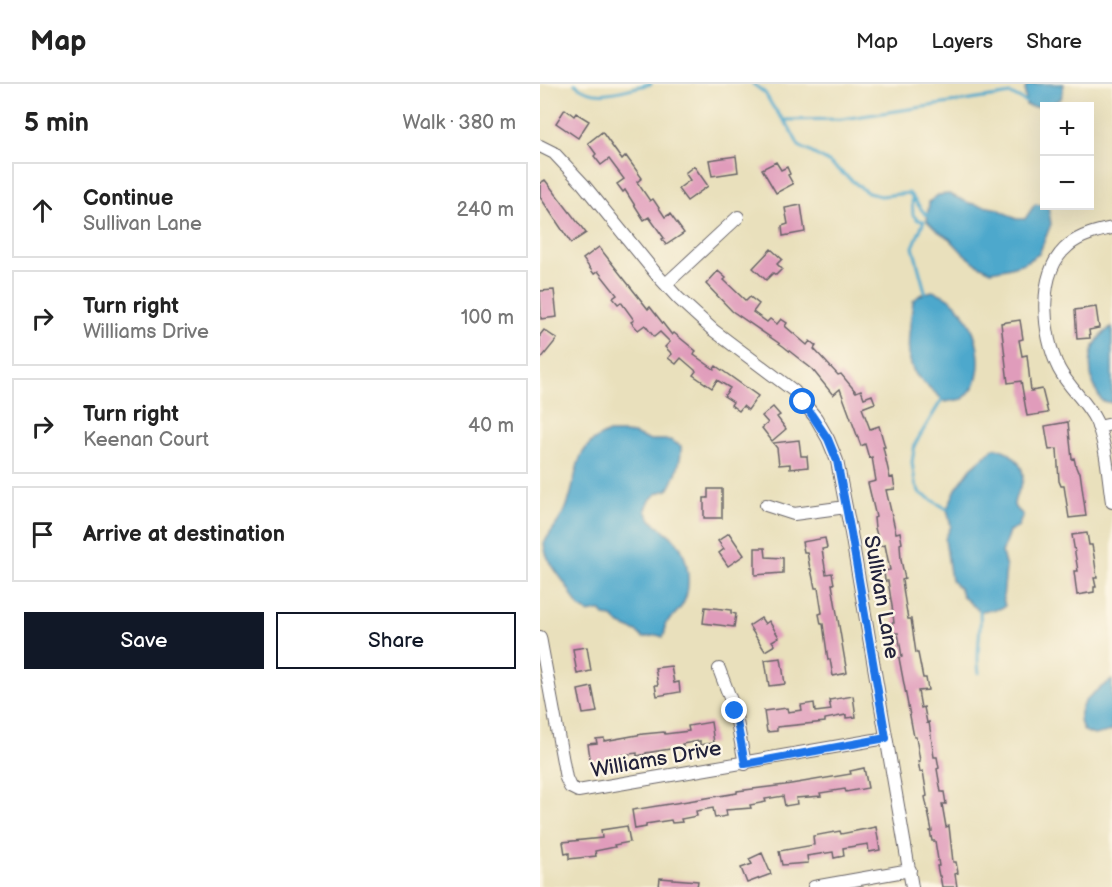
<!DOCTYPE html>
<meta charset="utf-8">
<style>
:root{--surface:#fff;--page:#f2f2f2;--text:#222;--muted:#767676;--line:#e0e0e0;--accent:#111827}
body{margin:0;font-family:"Balsamiq Sans",sans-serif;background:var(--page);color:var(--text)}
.controls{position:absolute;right:18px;top:18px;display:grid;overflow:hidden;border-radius:0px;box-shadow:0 6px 24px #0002}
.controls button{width:54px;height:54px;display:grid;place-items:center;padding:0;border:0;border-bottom:2px solid var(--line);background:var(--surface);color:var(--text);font:30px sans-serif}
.stop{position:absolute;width:18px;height:18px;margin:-14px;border:4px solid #1a73e8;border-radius:50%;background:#fff}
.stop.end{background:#1a73e8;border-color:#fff;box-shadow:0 2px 6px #0008}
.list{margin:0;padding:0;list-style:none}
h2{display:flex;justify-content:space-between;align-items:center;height:78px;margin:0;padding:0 24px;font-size:26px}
h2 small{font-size:20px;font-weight:400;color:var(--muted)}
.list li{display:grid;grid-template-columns:39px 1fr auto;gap:18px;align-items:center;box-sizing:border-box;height:96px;margin:0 12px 12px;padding:0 12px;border:2px solid var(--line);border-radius:0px}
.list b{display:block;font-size:22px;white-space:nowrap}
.list p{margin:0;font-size:20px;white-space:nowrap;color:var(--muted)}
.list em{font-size:20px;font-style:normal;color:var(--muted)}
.actions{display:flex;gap:12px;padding:18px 24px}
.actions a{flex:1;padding:14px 0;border:2px solid var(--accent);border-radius:0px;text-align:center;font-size:21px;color:var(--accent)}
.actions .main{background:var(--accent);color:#fff}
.icon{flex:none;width:33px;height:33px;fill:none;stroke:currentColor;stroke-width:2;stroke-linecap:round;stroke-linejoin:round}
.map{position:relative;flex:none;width:572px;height:803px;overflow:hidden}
header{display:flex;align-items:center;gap:36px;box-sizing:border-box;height:84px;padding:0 30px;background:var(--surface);border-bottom:2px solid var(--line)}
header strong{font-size:28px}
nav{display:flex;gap:33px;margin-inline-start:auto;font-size:21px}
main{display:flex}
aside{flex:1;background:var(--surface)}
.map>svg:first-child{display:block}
</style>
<header>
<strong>Map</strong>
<nav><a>Map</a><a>Layers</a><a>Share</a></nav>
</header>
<main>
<aside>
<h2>5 min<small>Walk · 380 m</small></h2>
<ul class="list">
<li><svg class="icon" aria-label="ahead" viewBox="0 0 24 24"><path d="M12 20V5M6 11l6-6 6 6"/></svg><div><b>Continue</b><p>Sullivan Lane</p></div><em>240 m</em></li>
<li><svg class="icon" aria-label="right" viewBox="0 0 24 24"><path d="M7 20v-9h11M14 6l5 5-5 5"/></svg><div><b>Turn right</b><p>Williams Drive</p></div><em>100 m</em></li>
<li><svg class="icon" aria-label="right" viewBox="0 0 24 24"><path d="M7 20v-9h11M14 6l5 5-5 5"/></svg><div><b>Turn right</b><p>Keenan Court</p></div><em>40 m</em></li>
<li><svg class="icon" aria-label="arrive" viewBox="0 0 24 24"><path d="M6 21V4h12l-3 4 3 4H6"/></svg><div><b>Arrive at destination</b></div></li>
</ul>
<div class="actions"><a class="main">Save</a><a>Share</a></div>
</aside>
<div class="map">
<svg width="572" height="803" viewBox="0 0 572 803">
<rect width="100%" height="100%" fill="#fcf5e5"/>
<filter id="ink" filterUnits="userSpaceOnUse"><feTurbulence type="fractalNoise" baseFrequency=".0167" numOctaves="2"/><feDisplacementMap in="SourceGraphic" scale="12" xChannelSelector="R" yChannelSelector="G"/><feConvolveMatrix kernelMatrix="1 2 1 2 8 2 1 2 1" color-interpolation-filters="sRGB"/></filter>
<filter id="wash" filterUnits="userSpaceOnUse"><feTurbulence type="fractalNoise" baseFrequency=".008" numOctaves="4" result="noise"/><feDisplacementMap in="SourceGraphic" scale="24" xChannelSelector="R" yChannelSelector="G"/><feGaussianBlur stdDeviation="1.35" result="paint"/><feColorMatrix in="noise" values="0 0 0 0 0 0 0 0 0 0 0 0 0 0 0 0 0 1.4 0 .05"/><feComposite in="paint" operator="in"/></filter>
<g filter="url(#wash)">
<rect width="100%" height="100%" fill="#e9e0bc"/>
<path fill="#4ea8cc" stroke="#386584" stroke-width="1.5" d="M487,0H524L521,15C511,20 496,26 486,21L485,6Z
M409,110L429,119L458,125L476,135H485L495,120L508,122L511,140L499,170L484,179L467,184L451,187L437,180L423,169L410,155L396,146L387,137L389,118L398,111Z
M392,207C428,215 448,267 435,300C433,305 427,311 423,315L405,318C396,309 386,301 377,292C362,275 371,238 373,217L380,211Z
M572,243V319L562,317C546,293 544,260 572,243Z
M67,349H84L94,350L108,356H130L141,362C142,374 135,396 128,406C117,407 108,415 106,426C109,439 126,446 135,456C149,471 153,506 141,523C137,529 130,535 125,540V548L123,553L117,551L103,554L97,548L80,541L72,533L64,532L61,527C55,526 52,530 47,528C36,524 34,514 29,506C20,490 5,478 4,459C12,445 23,434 28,419C39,388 32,364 67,349Z
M454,364C470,365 487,382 482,399C479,409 474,411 474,422L483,431L478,443L469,447L462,469L466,484L463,514L465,522L459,525L441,527L432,521L422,511L420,505L411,496L405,455L411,442L407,425L416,405L431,384Z
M572,596V647L554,651L544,647C530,622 553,608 572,596Z"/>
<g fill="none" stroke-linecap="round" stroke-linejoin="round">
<path stroke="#4ea8cc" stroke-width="3" d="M35,0C56,19 87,4 111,0
M213,0L225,9L233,23L249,43L259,62L287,77L328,109L341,112L369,109L385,130L390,131
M244,36L302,35L471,10L486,18
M372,115L373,131L378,136L384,137L373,163L386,211
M404,312L375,360L372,378L375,399L380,409L407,425
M439,589C435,568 442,547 440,526"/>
</g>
<g id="blocks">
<path fill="#e09cbb" d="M25,25L34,32L36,29L49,37L38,54L16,39Z
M62,48L82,76L86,72L102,94L97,98L110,117L113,115L125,133L130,130L144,149L126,161L122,155L124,154L109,133L104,136L85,106L83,108L77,100L84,95L69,75L61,81L54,72L56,70L48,59Z
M196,72L198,88L172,92L169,76Z
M236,78L241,86L247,83L250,90L248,91L253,100L236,109L222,85Z
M154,82L168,102L147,117L138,105L150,96L145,89Z
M5,96L46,149L31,159L0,113V99Z
M261,121L265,148L243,152L242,142L248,140L245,124Z
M59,163L108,225L110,223L132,251L134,249L156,267L154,271L174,285L176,282L218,312L208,326L203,322L199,327L191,321L193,318L184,312L190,304L177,296L172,304L153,291L156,287L141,274L136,280L128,274L132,270L125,263L130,258L120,248L114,253L105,241L98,246L91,238L94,236L81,218L78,220L73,214L77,211L58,187L54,190L43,175Z
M231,165L242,175L237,180L242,185L236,191L233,189L226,196L213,184Z
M178,187L186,194L184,196L206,217L210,213L219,220L213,228L227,238L230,235L237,240L241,235L247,239L245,242L267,261L270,257L276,262L274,265L298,291L301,290L316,308L321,306L324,314L332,311L335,319L322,324L330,345L339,342L345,363H343L350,394L353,393L355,405L346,406L356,449L360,448L362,459L360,460L361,476L365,495L362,496L364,511L368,535H371L376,569H378L383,594H386L388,606L378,607L381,624L384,623L387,639L389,638L394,673H397L399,684L397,685L401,708H404L406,720H402L406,743L409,742L413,778H416L418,789L415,790L417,803H402L400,792H399L397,782H399L395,757H392L390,747H392L385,713L387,712L383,687L380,688L378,677H380L376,653H374L359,574L362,573L358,549H353L352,539H354L352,522L348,497H345L344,487L350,486L345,461L340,462L335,444L334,434L336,433L328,399L336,397L332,373L329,374L325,360L321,362L300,305L293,311L272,285L243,262L192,227L166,200Z
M14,206L17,233L1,235L0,207Z
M556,223L559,244L549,246L550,254L537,255L535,226Z
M480,236L483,255L479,256L482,272L487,271L491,307L502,305L508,329L487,332L481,297L468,299L461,239Z
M4,246L17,255L0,276V251Z
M233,323L240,331L237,333L246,345L232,357L222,344L228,339L222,332Z
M528,338L532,375L534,374L536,383L538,388H540L546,432L529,434L524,402H521L519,397L517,365L509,366L505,342Z
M259,356L261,372H267L268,383L250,385V380L239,381L237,364L233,359Z
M168,405H182V434H164V414H168Z
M189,449L204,471L188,482L179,469L184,465L178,457Z
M547,449L549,461H552L554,472L557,494H554L556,503H554V508L537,511L534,487H538L532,451Z
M285,454L287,464L282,465L286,490L292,489L294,500H292L307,589L293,592L290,575L288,576L283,540H281L279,530L282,529L278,504H275L271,485H270L267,468H264L262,458Z
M215,464H225L226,473L243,474V489L215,491Z
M165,523L191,526V529L196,530L194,543L163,539Z
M221,534L225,540L229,537L239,553L232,557L235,561L225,567L209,542Z
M47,563L51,587L37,590L33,565Z
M241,574L245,600L229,602L225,576Z
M131,582L134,599L139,598L140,608L117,612L115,601H118L115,584Z
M52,603L57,628L43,630L38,606Z
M313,612L316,633L306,634V631L285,635V638L237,643V647L227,648L224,627L247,624L248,628L262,626L261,621L274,619L275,628L291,626L289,616Z
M171,638L174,659L160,661V657L142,660L143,663L106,669V670L97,672V669L73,672L65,674V678L51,680L48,660L57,659L56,655L64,654V657L103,650L124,648L125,650L149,647L148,642Z
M324,684L328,704L306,708L305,705L280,709L281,712L256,714L257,720L245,722L243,712L225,715L226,718L210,721L211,724L186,726L187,732L175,734L173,724L156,727L157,732L141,735L142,738L132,739L131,736L106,740V743L95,745L92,726L197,709V707L245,701L311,690L310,687Z
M87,742L90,758L74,761L75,763L55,767L56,772L29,775V769L25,770L23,758L62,754L61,746Z
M336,743L340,766L329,768L328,760L303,764L304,772L294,774L293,768L267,772L268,779L242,781L239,767L274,761L273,752L300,747L301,750Z
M222,769L231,790L207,799L201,784L212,780L209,775Z
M120,794L158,797L157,803H119Z"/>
</g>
</g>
<g filter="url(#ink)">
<use href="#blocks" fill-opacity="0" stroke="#686468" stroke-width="1.5"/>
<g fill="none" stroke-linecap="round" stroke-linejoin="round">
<g stroke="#686468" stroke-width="14">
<path id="minor" d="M0,62L14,69L43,100L117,191L138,214L173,246L254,307L276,334L288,355L297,377L311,449L372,803
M572,144C558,147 541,151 529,161C496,187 502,251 519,285C529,304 547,318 556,337C567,362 568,393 572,418
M126,200L198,133
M558,343L572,340
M226,421L254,430L306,423
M0,553L26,694L30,703L38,707L346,654
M179,585L195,627L205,680
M274,803L370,786"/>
</g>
<use href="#minor" stroke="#fff" stroke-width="12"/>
</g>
</g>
<g fill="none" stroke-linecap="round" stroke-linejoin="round" filter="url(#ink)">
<path stroke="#1a73e8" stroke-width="8" d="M195,627L205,680L346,654L311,449L297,377L288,355L263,318"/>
</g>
<g text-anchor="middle" stroke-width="5" stroke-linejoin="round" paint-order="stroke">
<g font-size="21" fill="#22223b" stroke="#fcf5e5">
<text transform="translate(342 513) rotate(80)" y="7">Sullivan Lane</text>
<text transform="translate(116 675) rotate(-10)" y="7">Williams Drive</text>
</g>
</g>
</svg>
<div class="controls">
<button>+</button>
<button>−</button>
</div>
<div class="stop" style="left:263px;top:318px"></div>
<div class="stop end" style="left:195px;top:627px"></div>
</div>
</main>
